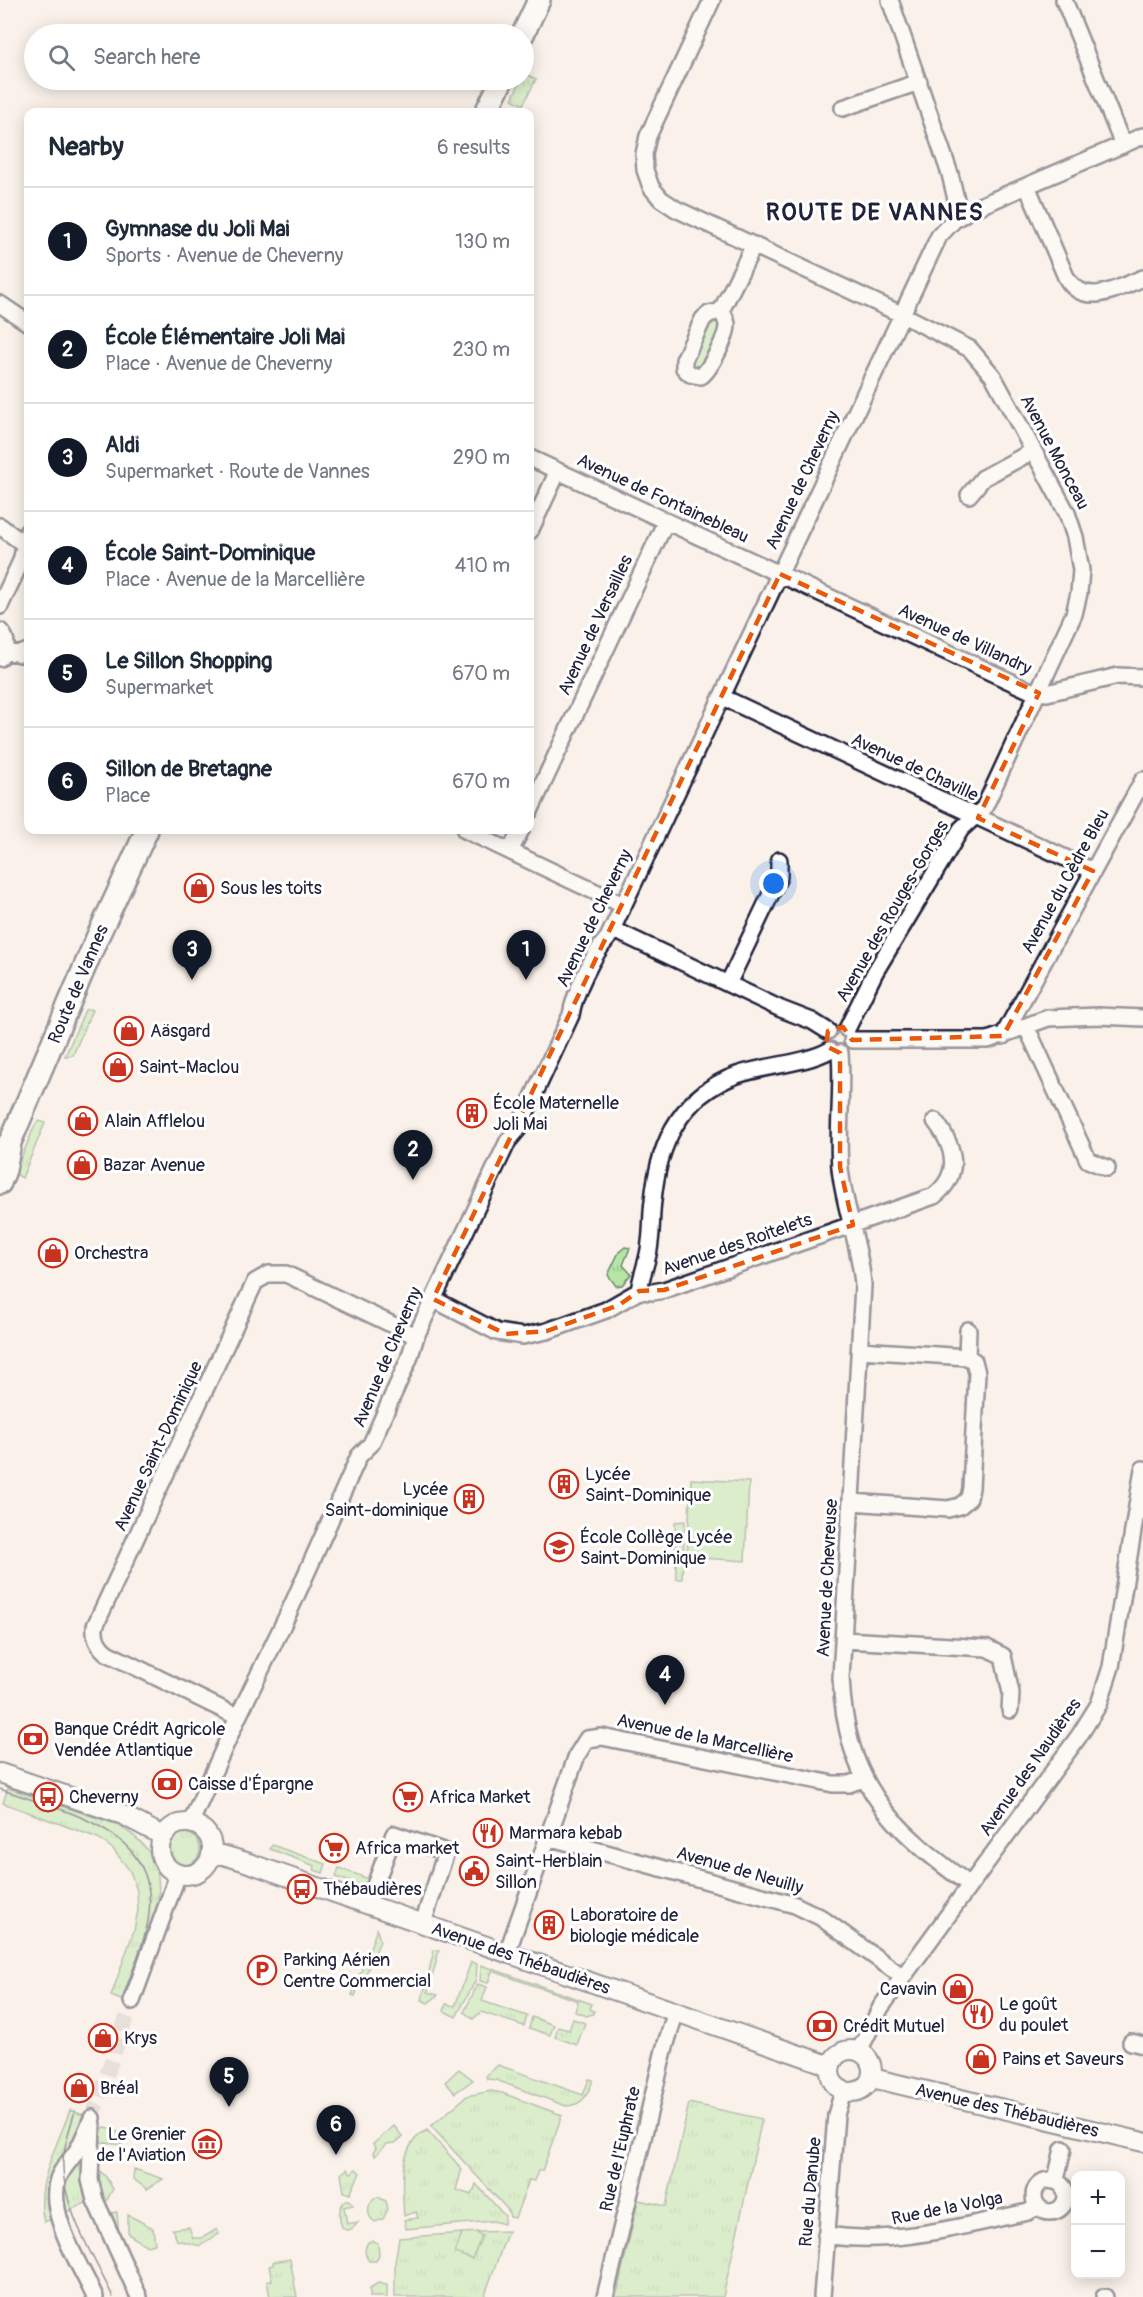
<!DOCTYPE html>
<meta charset="utf-8">
<style>
:root{--surface:#fff;--page:#f2f2f3;--text:#1f2937;--muted:#747a83;--line:#e0e1e3;--accent:#111827}
body{margin:0;font-family:Pangolin,sans-serif;background:var(--page);color:var(--text)}
.controls{position:absolute;right:18px;bottom:18px;display:grid;overflow:hidden;border-radius:12px;box-shadow:0 3px 15px #0003}
.controls button{width:54px;height:54px;display:grid;place-items:center;padding:0;border:0;border-bottom:2px solid var(--line);background:var(--surface);color:var(--text);font:30px sans-serif}
.you{position:absolute;left:774px;top:884px;width:21px;height:21px;margin:-15px;border:4px solid #fff;border-radius:50%;background:#1a73e8;box-shadow:0 0 0 9px #1a73e833}
.badge{display:grid;place-items:center;width:39px;height:39px;border-radius:50%;background:var(--accent);color:#fff;font-size:20px;font-weight:700}
.pin{position:absolute;translate:-50% -50px;filter:drop-shadow(0 2px 3px #0008)}
.pin::after{content:'';position:absolute;top:32px;width:21px;height:18px;background:inherit;clip-path:polygon(0 0,100% 0,50% 100%)}
.list{margin:0;padding:0;list-style:none}
h2{display:flex;justify-content:space-between;align-items:center;height:78px;margin:0;padding:0 24px;font-size:26px}
h2 small{font-size:20px;font-weight:400;color:var(--muted)}
.list li{display:grid;grid-template-columns:39px 1fr auto;gap:18px;align-items:center;box-sizing:border-box;height:108px;padding:0 24px;border-top:2px solid var(--line)}
.list b{display:block;font-size:22px;white-space:nowrap}
.list p{margin:0;font-size:20px;white-space:nowrap;color:var(--muted)}
.list em{font-size:20px;font-style:normal;color:var(--muted)}
.icon{flex:none;width:33px;height:33px;fill:none;stroke:currentColor;stroke-width:2;stroke-linecap:round;stroke-linejoin:round}
.map{position:relative;flex:none;width:1143px;height:2297px;overflow:hidden}
.search{position:absolute;background:var(--surface);box-shadow:0 3px 15px #0003;left:24px;top:24px;width:510px;height:66px;display:flex;align-items:center;gap:15px;box-sizing:border-box;padding:0 21px;border-radius:33px;color:var(--muted);font-size:22px}
.panel{position:absolute;background:var(--surface);box-shadow:0 3px 15px #0003;left:24px;top:108px;width:510px;height:726px;border-radius:12px}
.map>svg:first-child{display:block}
</style>
<div class="map">
<svg width="1143" height="2297" viewBox="0 0 1143 2297">
<defs>
<pattern id="grass-tufts" width="24" height="20" patternUnits="userSpaceOnUse" patternTransform="scale(1.5)"><rect width="24" height="20" fill="#b5e6a6"/><path d="M3 7l-1-3M5 7V3M7 7l1-3M15 17l-1-3M17 17v-4M19 17l1-3" fill="none" stroke="#9bc590"/></pattern>
</defs>
<rect width="100%" height="100%" fill="#faf2ea"/>
<filter id="ink" filterUnits="userSpaceOnUse"><feTurbulence type="fractalNoise" baseFrequency=".0167" numOctaves="2"/><feDisplacementMap in="SourceGraphic" scale="12" xChannelSelector="R" yChannelSelector="G"/><feConvolveMatrix kernelMatrix="1 2 1 2 8 2 1 2 1" color-interpolation-filters="sRGB"/></filter>
<g filter="url(#ink)">
<path fill="url(#grass-tufts)" stroke="#6c8470" stroke-width="1.5" d="M524,73L536,79L523,105L512,99L521,80H524Z
M718,318L721,328L703,366L700,369L693,370L689,359L708,321Z
M90,1009L92,1010L73,1055L65,1056L85,1010Z
M39,1121L45,1123L22,1178L16,1174V1170L35,1125Z
M625,1247L630,1248L623,1265L631,1274L622,1285L616,1286L608,1275L619,1252Z
M8,1788L118,1825C156,1848 164,1870 156,1914L126,2002L111,1996L134,1930L138,1910L137,1891L130,1871L113,1849L98,1838L3,1803Z
M168 1849a16 16 0 1 1 32 0a16 16 0 1 1-32 0Z
M272,1845L326,1864L323,1873L314,1870L315,1866L270,1849Z
M339,1868L369,1879L368,1888L336,1877Z
M377,1929L380,1941L360,1988H358L355,1996L352,1995Z
M434,1950L439,1951L428,1992L438,1995L428,2003L422,2000Z
M471,1962L477,1964L476,1980L456,2017L444,2011L446,2004L455,2006Z
M481,1965L592,2004L590,2009L594,2011L593,2014L587,2016L575,2012L578,2001L492,1971L488,1983L480,1981Z
M478,1984L487,1987L482,2001L527,2016L524,2026L481,2012L473,2019L464,2012Z
M532,2017L554,2025L550,2035L529,2028Z
M573,2019L585,2023L577,2045L555,2037L558,2027L569,2030Z
M498,2065L583,2095L589,2079L593,2080C588,2094 583,2106 566,2106L496,2080L487,2079L486,2076Z
M459,2069L473,2080L455,2093L445,2082Z
M491,2091L502,2093L562,2115L542,2171H538L534,2181L529,2180L515,2218L510,2217L508,2210L431,2126L467,2096Z
M689,2103L762,2119L723,2297H616L638,2200L666,2206Z
M70,2110L86,2116L73,2149L55,2218L44,2222C34,2185 58,2144 70,2110Z
M394,2126L403,2137L395,2143L387,2144L375,2156L373,2153L376,2148L373,2144Z
M103,2127L123,2134L121,2145L100,2142Z
M427,2130L462,2169L456,2190L472,2195L476,2184L505,2216L504,2224L493,2221L406,2229L404,2220L418,2218L416,2212L404,2216C402,2187 397,2145 427,2130Z
M85,2143L90,2201L62,2214L63,2183Z
M95,2166L106,2177L113,2189L102,2209L106,2214L117,2212L119,2236L116,2238L119,2245L122,2244L125,2247L120,2250C107,2223 94,2197 95,2166Z
M134,2169L163,2179L147,2189L133,2179Z
M347,2169L351,2173L356,2169L360,2173L350,2194L344,2192L341,2174Z
M378,2197L386,2201L388,2209L383,2219L375,2222C366,2216 367,2205 374,2198Z
M346,2200H349L353,2205L344,2207L347,2224L358,2222C354,2228 349,2233 342,2228C339,2219 337,2207 346,2200Z
M128,2215L153,2228L155,2244L147,2246L128,2234Z
M189,2227L193,2238H202L217,2229L219,2234L200,2246L177,2240L172,2229Z
M508,2231L484,2297H395V2262L399,2238L462,2233L455,2253L481,2236L477,2234L478,2232Z
M373,2241L378,2243L379,2255L376,2261H369C365,2256 363,2250 368,2242Z
M290,2259L297,2297H270L267,2281L272,2280L269,2266L273,2265V2262Z
M378,2283L387,2285V2297H370V2288Z"/>
<path fill="#b5e6a6" stroke="#6c8470" stroke-width="1.5" d="M691,1479L749,1482L745,1561L687,1557Z
M685,1521L682,1579H676L675,1522Z
M478,2232V2234L482,2236L472,2259L455,2253L462,2233Z"/>
<g fill="none" stroke-linecap="round" stroke-linejoin="round">
<path stroke="#cfc8c7" stroke-width="15" stroke-dasharray="15 8" stroke-linecap="butt" d="M92,2118L132,2001"/>
<g stroke="#22223b" stroke-width="20">
<path id="minor" d="M712,0L648,136L644,154L645,170L651,187L661,199L676,209L907,317L970,349L993,376L1067,513L1075,537L1081,570L1079,593L1074,614L984,808L961,829L875,972L847,1029
M890,0L950,174L960,216
M1064,0L1123,145
M843,108L919,82
M1027,186L1066,277C1084,309 1118,288 1143,278
M0,304L28,323
M721,311C724,315 726,319 727,324C728,335 710,370 701,376L690,374L684,368V360L703,319L709,314Z
M721,311L754,245
M530,458L1031,691L1047,693L1118,676L1143,677
M969,495L983,478L1033,451
M0,526L25,545
M530,531L558,471
M0,606L21,561L28,531
M0,631C8,639 8,649 0,658
M5,651L20,654L28,651
M722,697L1093,871
M530,811L666,521
M465,830L623,905
M510,851L521,830
M612,929L781,1009L812,1021L828,1031
M728,984L779,877V860
M1026,1026L1088,1160L1107,1168
M1003,1036L1143,780
M852,1040H988L1048,1018L1098,1016L1143,1018
M840,1053C843,1091 837,1130 840,1168C844,1208 860,1244 863,1285L841,1678C846,1783 889,1827 970,1885
M639,1291C641,1275 649,1259 650,1242C652,1229 651,1215 653,1201C658,1144 680,1096 737,1075C766,1065 805,1064 830,1050
M433,1299L497,1332L523,1336L547,1331L606,1310L639,1291L653,1292L664,1290L934,1196C962,1174 955,1147 935,1121
M967,1357L968,1330
M852,1502L948,1509L960,1506L969,1498L971,1488L977,1373L974,1361L967,1357L860,1350
M844,1640L987,1648L1003,1656L1011,1693L1010,1710
M238,1717L107,1653C98,1646 94,1638 95,1626L255,1282L269,1274H286L416,1336
M190,1824L238,1717L289,1612L359,1456L371,1444L409,1359L416,1336L508,1141L518,1129L571,1015C574,994 593,954 608,938L939,236L954,220L968,211L1143,136
M548,1837L795,1905L820,1917L903,1977
M368,1904L394,1834L446,1852L423,1923
M507,1953L577,1755L587,1739L602,1737L833,1784H849L863,1779
M132,2001L178,1874
M1131,2042L1143,2045
M859,2051L881,2007L1079,1736L1099,1704L1111,1667L1143,1469
M92,2118C87,2129 83,2141 76,2152C70,2161 62,2168 58,2179C46,2214 81,2266 95,2297
M92,2124L90,2180L95,2200L139,2297
M1034 2196a16 16 0 1 1 32 0a16 16 0 1 1-32 0Z
M1053,2181L1057,2175L1063,2149
M826,2235C895,2246 961,2226 1028,2212L1037,2207
M605,2297L664,2050L676,2011
M822,2297L836,2115L843,2091
M1104,2297H1105"/>
</g>
<g stroke="#22223b" stroke-width="22">
<path id="tertiary" d="M0,1773L123,1815L163,1836
M160 1849a26 26 0 1 1 52 0a26 26 0 1 1-52 0Z
M211,1855H223L243,1861L831,2066
M830 2071a21 21 0 1 1 42 0a21 21 0 1 1-42 0Z
M872,2078L1143,2142"/>
</g>
<g stroke="#22223b" stroke-width="26">
<path id="secondary" d="M523,34L539,0
M486,112L502,80
M0,1157L11,1140L97,938L147,830
M0,1183L5,1170L10,1143"/>
</g>
<use href="#minor" stroke="#fff" stroke-width="15"/>
<use href="#tertiary" stroke="#fff" stroke-width="18"/>
<use href="#secondary" stroke="#fff" stroke-width="21"/>
<path stroke="#22223b" stroke-width="1.5" d="M0,1789C65,1812 164,1829 148,1921C144,1946 130,1975 122,2000
M75,2111C70,2128 64,2144 63,2161C61,2206 94,2257 113,2297"/>
</g>
</g>
<path d="M0 0H1143V2297H0ZM780,574L1039,693L978,818L1093,871L1003,1036L852,1040L843,1027L828,1031L826,1046L840,1053V1167L853,1225L664,1290L639,1291L619,1305L547,1331L506,1334L433,1299Z" fill="#faf2ea" fill-opacity=".55" fill-rule="evenodd"/>
<path fill="none" stroke="#e8590c" stroke-width="4.5" stroke-dasharray="12 8" stroke-linejoin="round" d="M780,574L1039,693L978,818L1093,871L1003,1036L852,1040L843,1027L828,1031L826,1046L840,1053V1167L853,1225L664,1290L639,1291L619,1305L547,1331L506,1334L433,1299Z"/>
<defs>
<g id="shop-ring" transform="scale(1.5)"><circle r="9.5" fill="#fff" stroke="#c8321e" stroke-width="1.5"/><path d="M-5-2.5h2.3a2.7 3.5 0 0 1 5.4 0H5L5.5 6h-11ZM-1.5-2.5h3a1.5 2.3 0 0 0-3 0Z" fill="#c8321e"/></g>
<g id="building-ring" transform="scale(1.5)"><circle r="9.5" fill="#fff" stroke="#c8321e" stroke-width="1.5"/><path d="M-4-6H4V6H1V3H-1V6H-4ZM-2.5-4.3h1.7v1.8h-1.7ZM.8-4.3h1.7v1.8H.8ZM-2.5-1h1.7V.8h-1.7ZM.8-1h1.7V.8H.8Z" fill="#c8321e"/></g>
<g id="school-ring" transform="scale(1.5)"><circle r="9.5" fill="#fff" stroke="#c8321e" stroke-width="1.5"/><path d="M0-5L7-2L0 1L-7-2ZM-4 1L0 2.5L4 1V4Q0 6-4 4Z" fill="#c8321e"/></g>
<g id="bank-ring" transform="scale(1.5)"><circle r="9.5" fill="#fff" stroke="#c8321e" stroke-width="1.5"/><path d="M-6-4H6V4H-6ZM0-2.3a2.3 2.3 0 1 0 0 4.6a2.3 2.3 0 1 0 0-4.6Z" fill="#c8321e"/></g>
<g id="bus-ring" transform="scale(1.5)"><circle r="9.5" fill="#fff" stroke="#c8321e" stroke-width="1.5"/><path d="M-5-6H5V4H4V6H2V4H-2V6H-4V4H-5ZM-3.5-4V0h7V-4ZM-3.5 1.2v1.5H-2V1.2ZM2 1.2v1.5H3.5V1.2Z" fill="#c8321e"/></g>
<g id="supermarket-ring" transform="scale(1.5)"><circle r="9.5" fill="#fff" stroke="#c8321e" stroke-width="1.5"/><path d="M-6-5.5h2.5l.6 2H6L4.5 2H-2.5L-4.4-4H-6ZM-1.5 3.2a1.3 1.3 0 1 0 .1 0ZM3 3.2a1.3 1.3 0 1 0 .1 0Z" fill="#c8321e"/></g>
<g id="restaurant-ring" transform="scale(1.5)"><circle r="9.5" fill="#fff" stroke="#c8321e" stroke-width="1.5"/><path d="M-5-6h1v4h1v-4h1v4h1v-4h1v5L-1.5 .5V6h-2V.5L-5-1ZM5-6V6H3V1.5H1.5Q1.5-4 5-6Z" fill="#c8321e"/></g>
<g id="civic-ring" transform="scale(1.5)"><circle r="9.5" fill="#fff" stroke="#c8321e" stroke-width="1.5"/><path d="M-.6-6.5H3V-4.5H.6V-3L4-1V1h2V6H-6V1h2V-1L-.6-3ZM-1.2 2.5V6h2.4V2.5Z" fill="#c8321e"/></g>
<g id="parking-ring" transform="scale(1.5)"><circle r="9.5" fill="#fff" stroke="#c8321e" stroke-width="1.5"/><path d="M-3.5-5.5H1a3.5 3.5 0 0 1 0 7H-1V5.5H-3.5ZM-1-3.4V-.6H.8a1.4 1.4 0 0 0 0-2.8Z" fill="#c8321e"/></g>
<g id="museum-ring" transform="scale(1.5)"><circle r="9.5" fill="#fff" stroke="#c8321e" stroke-width="1.5"/><path d="M0-6L6-3V-2H-6V-3ZM-5-1h2V3h-2ZM-1-1h2V3h-2ZM3-1h2V3H3ZM-6 4H6V6H-6Z" fill="#c8321e"/></g>
</defs>
<g fill-rule="evenodd">
<use href="#shop-ring" x="199" y="888"/>
<use href="#shop-ring" x="129" y="1031"/>
<use href="#shop-ring" x="118" y="1067"/>
<use href="#building-ring" x="472" y="1113"/>
<use href="#shop-ring" x="83" y="1121"/>
<use href="#shop-ring" x="82" y="1165"/>
<use href="#shop-ring" x="53" y="1253"/>
<use href="#building-ring" x="564" y="1484"/>
<use href="#building-ring" x="469" y="1499"/>
<use href="#school-ring" x="559" y="1547"/>
<use href="#bank-ring" x="33" y="1739"/>
<use href="#bank-ring" x="167" y="1784"/>
<use href="#bus-ring" x="48" y="1797"/>
<use href="#supermarket-ring" x="408" y="1797"/>
<use href="#restaurant-ring" x="488" y="1833"/>
<use href="#supermarket-ring" x="334" y="1848"/>
<use href="#civic-ring" x="474" y="1871"/>
<use href="#bus-ring" x="302" y="1889"/>
<use href="#building-ring" x="549" y="1925"/>
<use href="#parking-ring" x="262" y="1970"/>
<use href="#shop-ring" x="958" y="1989"/>
<use href="#restaurant-ring" x="978" y="2014"/>
<use href="#bank-ring" x="822" y="2026"/>
<use href="#shop-ring" x="103" y="2038"/>
<use href="#shop-ring" x="981" y="2059"/>
<use href="#shop-ring" x="79" y="2088"/>
<use href="#museum-ring" x="207" y="2144"/>
</g>
<g text-anchor="middle" stroke-width="6" stroke-linejoin="round" paint-order="stroke">
<g font-size="18" fill="#22223b" stroke="#fff">
<text transform="translate(1055 452) rotate(62)" y="6">Avenue Monceau</text>
<text transform="translate(802 480) rotate(-65)" y="6">Avenue de Cheverny</text>
<text transform="translate(663 498) rotate(25)" y="6">Avenue de Fontainebleau</text>
<text transform="translate(595 625) rotate(-65)" y="6">Avenue de Versailles</text>
<text transform="translate(965 639) rotate(25)" y="6">Avenue de Villandry</text>
<text transform="translate(915 767) rotate(25)" y="6">Avenue de Chaville</text>
<text transform="translate(1065 881) rotate(-61)" y="6">Avenue du Cèdre Bleu</text>
<text transform="translate(892 911) rotate(-60)" y="6">Avenue des Rouges-Gorges</text>
<text transform="translate(594 918) rotate(-64)" y="6">Avenue de Cheverny</text>
<text transform="translate(78 984) rotate(-67)" y="6">Route de Vannes</text>
<text transform="translate(737 1244) rotate(-19)" y="6">Avenue des Roitelets</text>
<text transform="translate(387 1357) rotate(-67)" y="6">Avenue de Cheverny</text>
<text transform="translate(158 1446) rotate(-65)" y="6">Avenue Saint-Dominique</text>
<text transform="translate(827 1578) rotate(-87)" y="6">Avenue de Chevreuse</text>
<text transform="translate(705 1738) rotate(12)" y="6">Avenue de la Marcellière</text>
<text transform="translate(1030 1767) rotate(-55)" y="6">Avenue des Naudières</text>
<text transform="translate(740 1870) rotate(16)" y="6">Avenue de Neuilly</text>
<text transform="translate(521 1958) rotate(19)" y="6">Avenue des Thébaudières</text>
<text transform="translate(1007 2110) rotate(13)" y="6">Avenue des Thébaudières</text>
<text transform="translate(620 2149) rotate(-77)" y="6">Rue de l'Euphrate</text>
<text transform="translate(810 2192) rotate(-85)" y="6">Rue du Danube</text>
<text transform="translate(947 2208) rotate(-11)" y="6">Rue de la Volga</text>
</g>
<g font-size="18" fill="#22223b" stroke="#fff" text-anchor="start">
<text x="220" y="894">Sous les toits</text>
<text x="150" y="1037">Aäsgard</text>
<text x="139" y="1073">Saint-Maclou</text>
<text x="493" y="1109">École Maternelle<tspan x="493" dy="21">Joli Mai</tspan></text>
<text x="104" y="1127">Alain Afflelou</text>
<text x="103" y="1171">Bazar Avenue</text>
<text x="74" y="1259">Orchestra</text>
<text x="585" y="1480">Lycée<tspan x="585" dy="21">Saint-Dominique</tspan></text>
<text x="448" y="1495" text-anchor="end">Lycée<tspan x="448" dy="21">Saint-dominique</tspan></text>
<text x="580" y="1543">École Collège Lycée<tspan x="580" dy="21">Saint-Dominique</tspan></text>
<text x="54" y="1735">Banque Crédit Agricole<tspan x="54" dy="21">Vendée Atlantique</tspan></text>
<text x="188" y="1790">Caisse d'Épargne</text>
<text x="69" y="1803">Cheverny</text>
<text x="429" y="1803">Africa Market</text>
<text x="509" y="1839">Marmara kebab</text>
<text x="355" y="1854">Africa market</text>
<text x="495" y="1867">Saint-Herblain<tspan x="495" dy="21">Sillon</tspan></text>
<text x="323" y="1895">Thébaudières</text>
<text x="570" y="1921">Laboratoire de<tspan x="570" dy="21">biologie médicale</tspan></text>
<text x="283" y="1966">Parking Aérien<tspan x="283" dy="21">Centre Commercial</tspan></text>
<text x="937" y="1995" text-anchor="end">Cavavin</text>
<text x="999" y="2010">Le goût<tspan x="999" dy="21">du poulet</tspan></text>
<text x="843" y="2032">Crédit Mutuel</text>
<text x="124" y="2044">Krys</text>
<text x="1002" y="2065">Pains et Saveurs</text>
<text x="100" y="2094">Bréal</text>
<text x="186" y="2140" text-anchor="end">Le Grenier<tspan x="186" dy="21">de l'Aviation</tspan></text>
</g>
<g font-size="24" font-weight="bold" letter-spacing="1.5" fill="#22223b" stroke="#fff">
<text x="875" y="220">ROUTE DE VANNES</text>
</g>
</g>
</svg>
<div class="controls">
<button>+</button>
<button>−</button>
</div>
<div class="you"></div>
<div class="pin badge" style="left:526px;top:980px">1</div>
<div class="pin badge" style="left:413px;top:1180px">2</div>
<div class="pin badge" style="left:192px;top:980px">3</div>
<div class="pin badge" style="left:665px;top:1705px">4</div>
<div class="pin badge" style="left:229px;top:2107px">5</div>
<div class="pin badge" style="left:336px;top:2155px">6</div>
<div class="search"><svg class="icon" aria-label="search" viewBox="0 0 24 24"><circle cx="10" cy="10" r="6"/><path d="M15 15l6 6"/></svg>Search here</div>
<section class="panel">
<h2>Nearby<small>6 results</small></h2>
<ul class="list">
<li><span class="badge">1</span><div><b>Gymnase du Joli Mai</b><p>Sports · Avenue de Cheverny</p></div><em>130 m</em></li>
<li><span class="badge">2</span><div><b>École Élémentaire Joli Mai</b><p>Place · Avenue de Cheverny</p></div><em>230 m</em></li>
<li><span class="badge">3</span><div><b>Aldi</b><p>Supermarket · Route de Vannes</p></div><em>290 m</em></li>
<li><span class="badge">4</span><div><b>École Saint-Dominique</b><p>Place · Avenue de la Marcellière</p></div><em>410 m</em></li>
<li><span class="badge">5</span><div><b>Le Sillon Shopping</b><p>Supermarket</p></div><em>670 m</em></li>
<li><span class="badge">6</span><div><b>Sillon de Bretagne</b><p>Place</p></div><em>670 m</em></li>
</ul>
</section>
</div>
